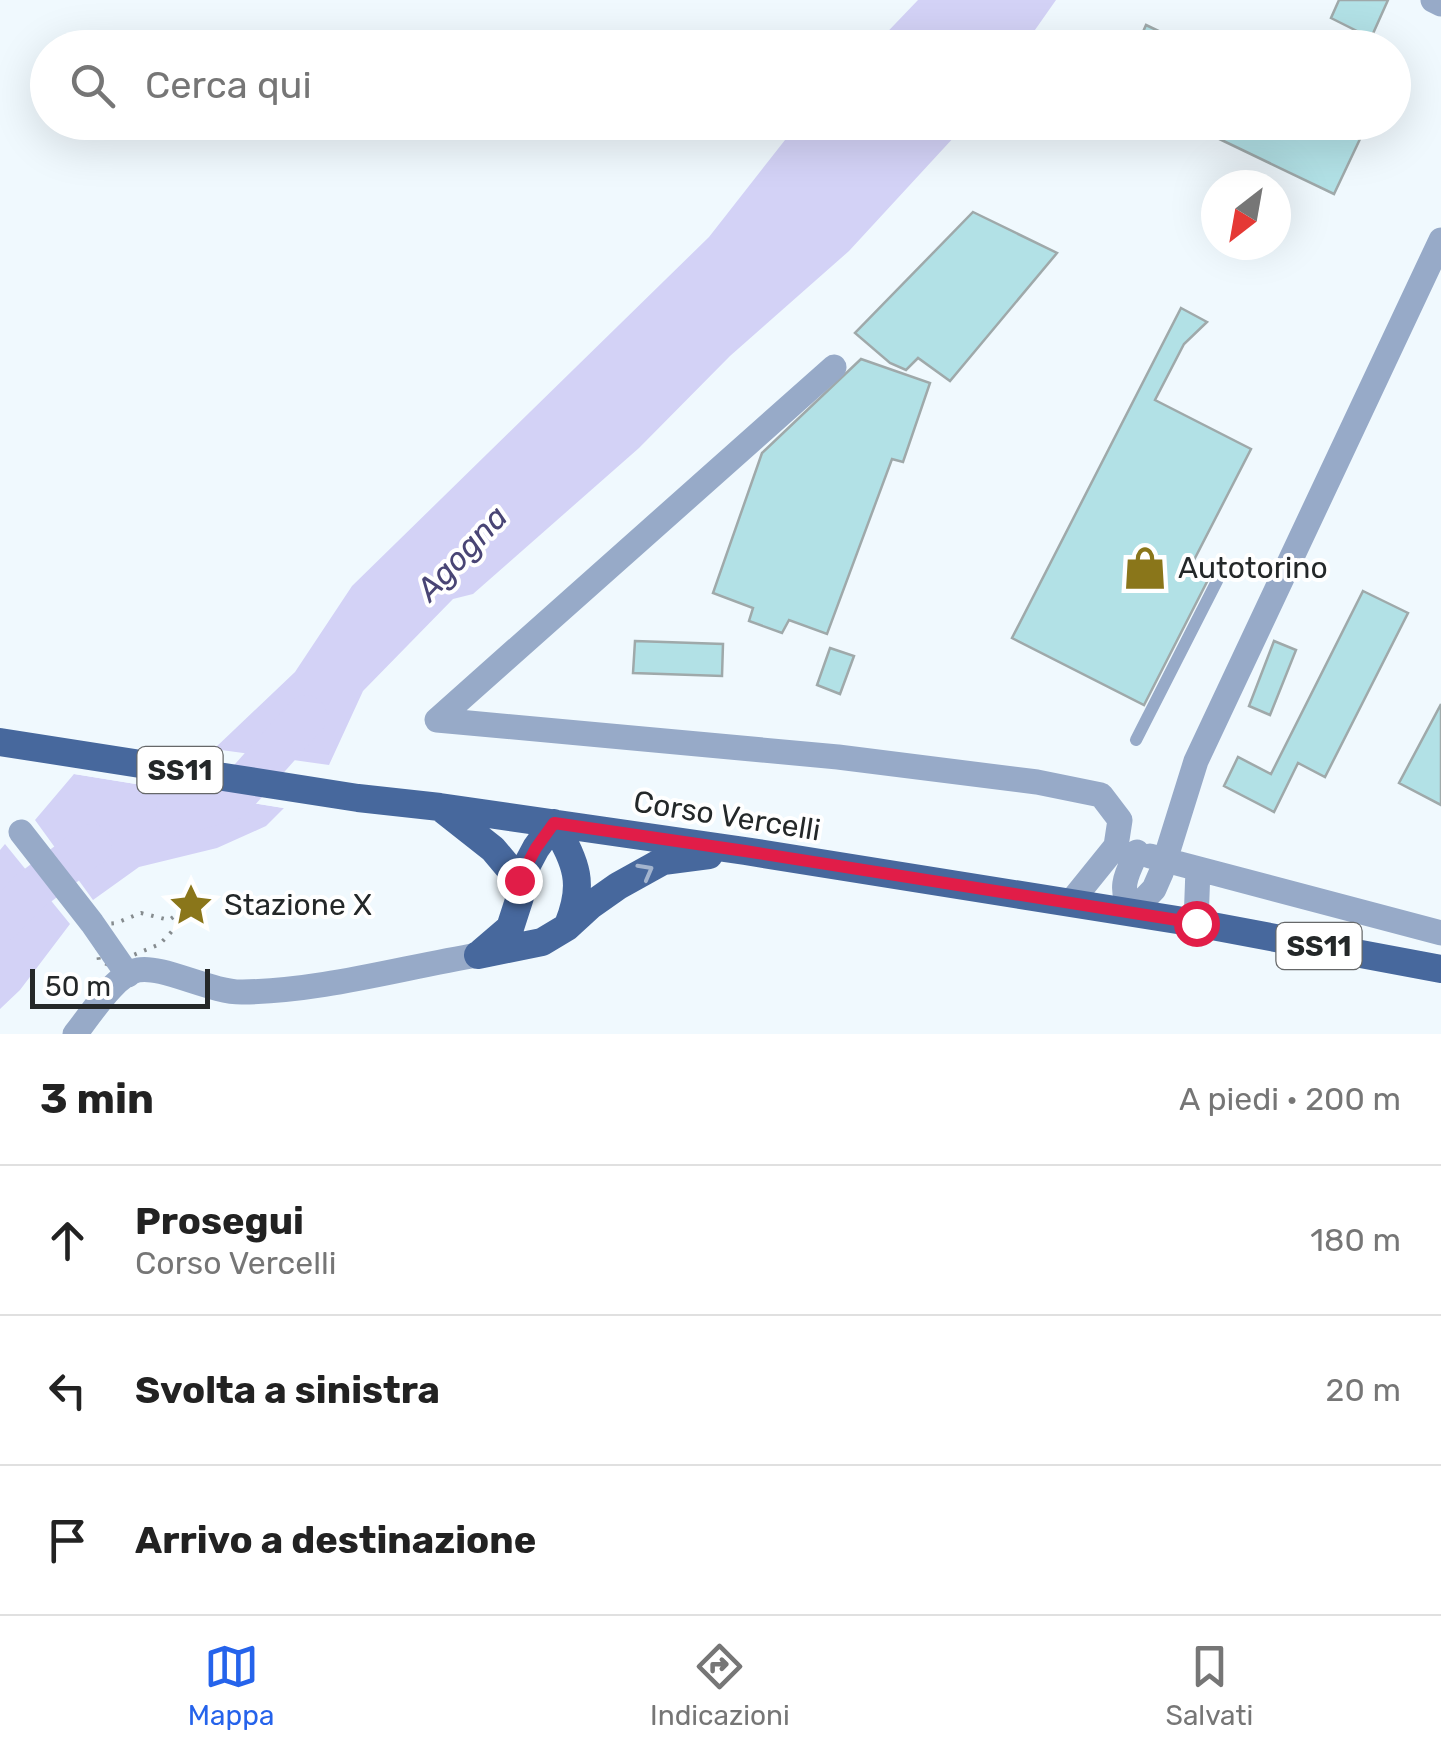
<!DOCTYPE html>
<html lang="it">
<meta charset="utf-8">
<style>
:root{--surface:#fff;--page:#f2f2f2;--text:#222;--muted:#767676;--line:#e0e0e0;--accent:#2563eb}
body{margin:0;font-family:Rubik,sans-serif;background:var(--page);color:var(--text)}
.compass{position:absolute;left:1201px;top:170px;width:90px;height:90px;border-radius:50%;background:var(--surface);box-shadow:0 10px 40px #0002;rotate:211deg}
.scale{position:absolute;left:30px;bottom:25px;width:180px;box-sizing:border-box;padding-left:10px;border:5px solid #242829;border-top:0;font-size:28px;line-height:35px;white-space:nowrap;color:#242829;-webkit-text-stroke:8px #fff;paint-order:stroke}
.stop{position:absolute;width:30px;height:30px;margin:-22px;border:8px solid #e11d48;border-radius:50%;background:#fff}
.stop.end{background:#e11d48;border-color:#fff;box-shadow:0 2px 10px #0008}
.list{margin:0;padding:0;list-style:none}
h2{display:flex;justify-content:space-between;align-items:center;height:130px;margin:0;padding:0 40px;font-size:42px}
h2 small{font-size:32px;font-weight:400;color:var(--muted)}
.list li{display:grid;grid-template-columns:65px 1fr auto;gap:30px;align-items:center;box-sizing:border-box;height:150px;padding:0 40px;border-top:2px solid var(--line)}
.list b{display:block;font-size:38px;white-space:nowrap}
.list p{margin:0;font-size:32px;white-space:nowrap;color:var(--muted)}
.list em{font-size:32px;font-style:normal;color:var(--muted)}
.icon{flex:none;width:55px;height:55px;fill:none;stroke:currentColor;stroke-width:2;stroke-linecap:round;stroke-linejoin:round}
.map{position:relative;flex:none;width:1441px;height:1034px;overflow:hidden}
.search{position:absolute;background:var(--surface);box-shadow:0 10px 40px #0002;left:30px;right:30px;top:30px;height:110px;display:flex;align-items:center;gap:25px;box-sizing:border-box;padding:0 35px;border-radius:55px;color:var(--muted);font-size:38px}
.sheet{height:580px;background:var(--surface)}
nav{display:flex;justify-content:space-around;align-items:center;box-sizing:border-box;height:140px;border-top:2px solid var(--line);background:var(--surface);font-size:28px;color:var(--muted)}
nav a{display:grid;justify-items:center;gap:5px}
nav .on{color:var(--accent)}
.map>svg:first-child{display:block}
</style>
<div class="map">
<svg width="1441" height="1034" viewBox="0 0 1441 1034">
<rect width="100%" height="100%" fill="#f0f9fe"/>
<path fill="#d3d2f6" d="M918,0H1056L1023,47H873Z
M801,123H967L849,251L730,356L639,448L473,594L453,599L363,691L329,765L214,749L295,672L352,586L709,237L785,140Z
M74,774L284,808L266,826L217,848L139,867L93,900L35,820Z
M5,844L70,924L20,990L0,1009V850Z"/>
<path fill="#f0f9fe" d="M75,769L285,803L289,809L68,773Z"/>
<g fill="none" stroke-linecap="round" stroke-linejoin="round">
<path stroke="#d3d2f6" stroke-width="42" d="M176,815L232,799L306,716
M0,922L29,892L91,845"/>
</g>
<path fill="#b2e1e6" stroke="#9fa9aa" stroke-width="2.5" d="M1339,0H1388L1371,38L1331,18Z
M1146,25L1194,48H1136Z
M1184,122H1368L1334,194Z
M973,212L1057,253L950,381L918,358L906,370L890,363L855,333Z
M1181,308L1207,322L1184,344L1155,400L1251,449L1193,562L1212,572L1144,705L1012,638Z
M861,359L930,383L903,462L892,459L827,634L789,620L782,633L749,621L753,608L713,593L762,453Z
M1363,591L1408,613L1325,777L1298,763L1274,812L1224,786L1238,757L1271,774Z
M635,641L723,644L722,676L633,673Z
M1274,641L1296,650L1270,715L1249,706Z
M830,648L854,656L840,694L817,685Z
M1441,704V805L1399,783Z"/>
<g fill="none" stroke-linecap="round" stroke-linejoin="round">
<path stroke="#868c8f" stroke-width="4" stroke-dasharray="2.5 8" stroke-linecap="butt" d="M186,908L189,913L160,944L109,965L99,961L94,925L116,923L141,913L169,920Z"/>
<path stroke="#97aac8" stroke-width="12" d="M1136,740L1217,581"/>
<path stroke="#97aac8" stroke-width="25" d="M1433,0L1441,4
M834,367L437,720L838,757L1037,782L1101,795L1120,820L1116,846
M21,832L92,923L128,975
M1137,852C1126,875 1118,888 1132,912L1154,889L1161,873L1196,761L1441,240
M1150,856L1441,933
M1070,903L1116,846
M1196,923L1198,869
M75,1034C90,1016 115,974 138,970C162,965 212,993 243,992C322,991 400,968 478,955"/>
<path stroke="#47689d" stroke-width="28" d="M0,742L358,798L440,807L745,851L1196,923L1441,969
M441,808L493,849L519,880
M554,823C575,863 586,881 568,925
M482,952L510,928L520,897L519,880L536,848L554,823
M478,955L542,942L567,927L591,905L618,886L663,861L709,855"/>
</g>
<defs><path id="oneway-chevron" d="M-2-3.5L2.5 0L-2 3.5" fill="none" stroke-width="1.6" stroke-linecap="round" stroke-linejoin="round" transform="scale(2.5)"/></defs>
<use stroke="#a3b4ce" href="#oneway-chevron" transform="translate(646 871) rotate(-29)"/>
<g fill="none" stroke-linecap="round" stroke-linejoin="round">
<path stroke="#e11d48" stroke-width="12" d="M519,880L536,848L554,823L745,851L1196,923"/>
</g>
<defs>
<g id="shop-bare" transform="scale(3.45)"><path d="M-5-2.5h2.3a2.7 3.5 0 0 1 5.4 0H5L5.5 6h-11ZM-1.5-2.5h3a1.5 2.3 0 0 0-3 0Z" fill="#8a761a" stroke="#fff" stroke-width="2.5" paint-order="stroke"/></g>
<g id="sight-bare" transform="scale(3.45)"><path d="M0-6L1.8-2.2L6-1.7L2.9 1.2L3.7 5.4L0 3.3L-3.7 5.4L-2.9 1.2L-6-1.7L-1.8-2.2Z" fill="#8a761a" stroke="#fff" stroke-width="2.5" paint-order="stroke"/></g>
</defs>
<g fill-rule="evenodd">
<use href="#shop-bare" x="1145" y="568"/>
<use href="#sight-bare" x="191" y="905"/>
</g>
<g text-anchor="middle" stroke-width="8" stroke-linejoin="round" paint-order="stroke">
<g fill="#fff" stroke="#666869" stroke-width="2.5">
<rect x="137.5" y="747" width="85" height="46" rx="8"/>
<rect x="1276.5" y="923" width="85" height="46" rx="8"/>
</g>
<g font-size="28" font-weight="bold" fill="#242829">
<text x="180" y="780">SS11</text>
<text x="1319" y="956">SS11</text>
</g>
<g font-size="30" fill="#242829" stroke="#fff" text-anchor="start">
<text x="1178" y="578">Autotorino</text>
<text x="224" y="915">Stazione X</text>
</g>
<g font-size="30" fill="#242829" stroke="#fff">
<text transform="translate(727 816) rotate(9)" y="10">Corso Vercelli</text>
</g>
<g font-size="32" font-style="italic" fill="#494575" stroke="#fff">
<text transform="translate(462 553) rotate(-47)" y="11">Agogna</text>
</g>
</g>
</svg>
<svg class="compass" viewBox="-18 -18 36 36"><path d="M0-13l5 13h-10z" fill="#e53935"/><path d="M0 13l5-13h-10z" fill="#767676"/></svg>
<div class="scale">50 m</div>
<div class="stop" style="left:1196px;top:923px"></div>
<div class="stop end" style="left:519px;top:880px"></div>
<div class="search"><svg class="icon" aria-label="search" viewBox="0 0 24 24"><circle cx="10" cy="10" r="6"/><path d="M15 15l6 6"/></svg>Cerca qui</div>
</div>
<section class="sheet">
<h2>3 min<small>A piedi · 200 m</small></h2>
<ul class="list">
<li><svg class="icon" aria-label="ahead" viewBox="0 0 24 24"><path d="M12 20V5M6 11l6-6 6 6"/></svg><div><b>Prosegui</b><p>Corso Vercelli</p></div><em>180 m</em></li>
<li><svg class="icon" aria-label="left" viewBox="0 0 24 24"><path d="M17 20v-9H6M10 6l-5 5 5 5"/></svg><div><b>Svolta a sinistra</b></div><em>20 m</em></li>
<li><svg class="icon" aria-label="arrive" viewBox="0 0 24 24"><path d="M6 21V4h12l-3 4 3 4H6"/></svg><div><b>Arrivo a destinazione</b></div></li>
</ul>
</section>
<nav>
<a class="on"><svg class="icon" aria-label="map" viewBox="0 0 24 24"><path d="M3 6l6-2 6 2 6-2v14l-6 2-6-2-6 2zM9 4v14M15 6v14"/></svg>Mappa</a>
<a><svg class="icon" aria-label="directions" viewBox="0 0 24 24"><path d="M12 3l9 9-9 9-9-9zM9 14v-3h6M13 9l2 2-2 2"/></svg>Indicazioni</a>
<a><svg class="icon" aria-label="saved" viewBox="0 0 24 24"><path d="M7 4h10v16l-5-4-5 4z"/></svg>Salvati</a>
</nav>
